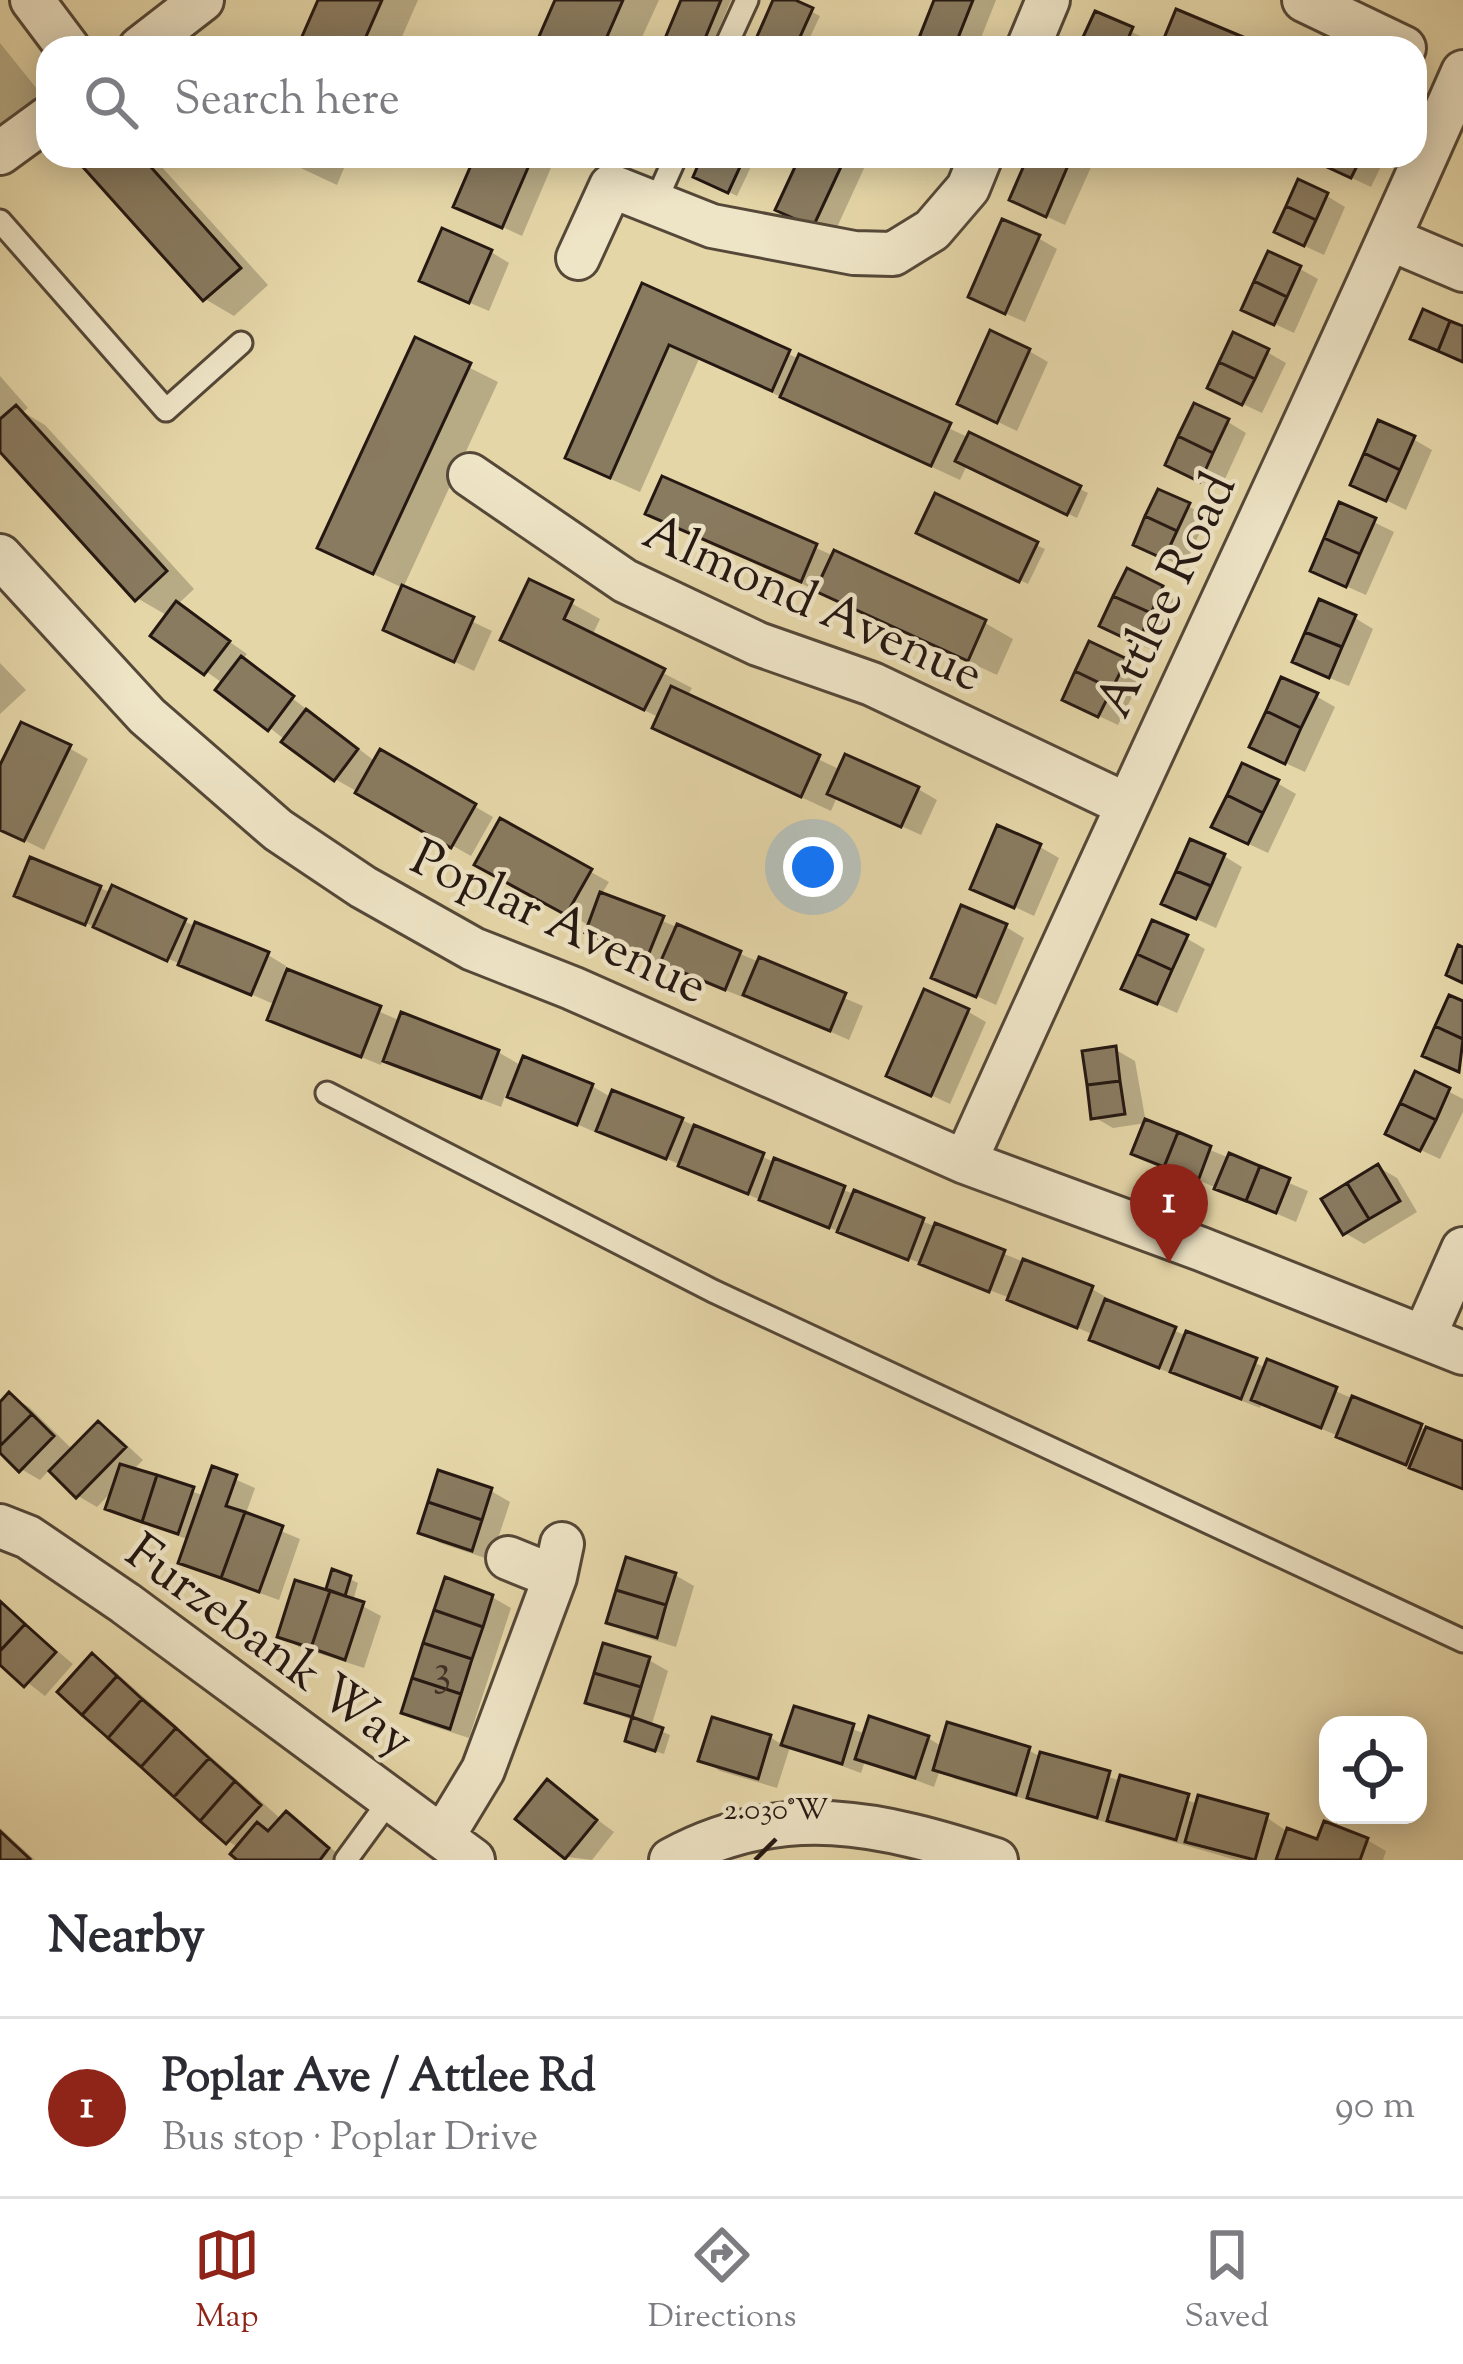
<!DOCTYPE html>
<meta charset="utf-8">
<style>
:root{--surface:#fff;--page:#f7f7f7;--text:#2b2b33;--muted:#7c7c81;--line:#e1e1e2;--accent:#8f2418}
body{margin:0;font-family:"Sorts Mill Goudy",serif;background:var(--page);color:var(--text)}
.controls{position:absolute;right:36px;bottom:36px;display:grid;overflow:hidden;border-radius:24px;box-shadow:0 6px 30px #0003}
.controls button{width:108px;height:108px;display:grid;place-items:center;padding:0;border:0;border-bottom:3px solid var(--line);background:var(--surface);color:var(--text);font:60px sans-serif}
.you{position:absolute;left:813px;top:867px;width:42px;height:42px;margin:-30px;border:9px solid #fff;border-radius:50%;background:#1a73e8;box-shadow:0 0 0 18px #1a73e833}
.badge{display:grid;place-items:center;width:78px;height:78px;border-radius:50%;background:var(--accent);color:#fff;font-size:39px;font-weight:700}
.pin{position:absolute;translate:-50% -99px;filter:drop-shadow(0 3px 6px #0008)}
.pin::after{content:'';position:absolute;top:63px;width:42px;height:36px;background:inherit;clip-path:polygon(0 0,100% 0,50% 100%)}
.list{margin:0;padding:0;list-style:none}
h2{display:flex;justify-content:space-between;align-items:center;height:156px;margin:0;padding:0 48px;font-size:51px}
h2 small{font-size:39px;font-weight:400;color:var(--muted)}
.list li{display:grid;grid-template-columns:78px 1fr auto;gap:36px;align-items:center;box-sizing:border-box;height:180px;padding:0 48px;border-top:3px solid var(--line)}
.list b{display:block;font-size:45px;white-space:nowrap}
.list p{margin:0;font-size:39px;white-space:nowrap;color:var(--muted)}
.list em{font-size:39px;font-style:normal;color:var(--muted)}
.icon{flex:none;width:66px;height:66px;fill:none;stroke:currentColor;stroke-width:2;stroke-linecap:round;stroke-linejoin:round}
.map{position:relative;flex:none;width:1463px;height:1860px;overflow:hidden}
.search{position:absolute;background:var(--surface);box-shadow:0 6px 30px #0003;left:36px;right:36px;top:36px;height:132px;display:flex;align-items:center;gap:30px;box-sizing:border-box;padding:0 42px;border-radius:36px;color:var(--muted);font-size:45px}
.sheet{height:336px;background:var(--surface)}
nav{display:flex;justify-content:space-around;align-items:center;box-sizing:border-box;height:168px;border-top:3px solid var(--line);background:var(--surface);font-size:33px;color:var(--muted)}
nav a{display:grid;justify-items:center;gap:6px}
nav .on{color:var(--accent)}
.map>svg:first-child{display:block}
</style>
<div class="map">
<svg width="1463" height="1860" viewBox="0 0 1463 1860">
<rect width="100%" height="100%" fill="#e5d6a8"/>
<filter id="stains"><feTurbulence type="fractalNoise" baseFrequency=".00167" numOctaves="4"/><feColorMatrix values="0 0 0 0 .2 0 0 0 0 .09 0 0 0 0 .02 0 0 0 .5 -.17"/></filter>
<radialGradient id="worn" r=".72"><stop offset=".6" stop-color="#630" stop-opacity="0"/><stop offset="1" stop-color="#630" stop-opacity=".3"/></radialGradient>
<path fill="#0003" d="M321,0H418L397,48H300Z
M558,0H659L637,48H537Z
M685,0H731L711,48H664Z
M777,0H788L820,16L805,48H755Z
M937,0H996L977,48H932Z
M1096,15L1151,41L1147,48H1081Z
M0,43L45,99L6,131L0,127Z
M77,156H152L268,285L234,316L205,299Z
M275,156H349L337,185Z
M478,156H556L522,236L457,206Z
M643,156H665L661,164Z
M706,156H756L737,196L705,181Z
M803,156H851L866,164L833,236L798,219Z
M1032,156H1096L1065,225L1032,210Z
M1320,156H1386L1371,187L1337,171Z
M1327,196L1345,207L1324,255L1296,242Z
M1038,238L1057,249L1025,322L991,307Z
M491,252L509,263L489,311L442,291Z
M1300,269L1318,279L1294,333L1264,319Z
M644,287L1080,489L1088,493L1077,518L967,465L960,480L699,359L640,492L597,473L569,457Z
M416,341L498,382L403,588L350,563Z
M1029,351L1048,362L1017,431L979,413Z
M1267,352L1286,363L1262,413L1230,398Z
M0,376L28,408L23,412L45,425L194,589L177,605L247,654L242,660L376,762L382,753L493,817L471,856L335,779L270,728L224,684L154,635L168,616L137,598L0,448Z
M1228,422L1246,433L1220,490L1188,475Z
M1413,439L1432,450L1406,510L1353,484Z
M663,480L985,623L1013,639L997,675L649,512Z
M1188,506L1207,517L1184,567L1155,554Z
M1341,506L1394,532L1366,595L1332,580Z
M928,537L1036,545L1045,549L1028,584Z
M1162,588L1180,599L1156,652L1122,636Z
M404,589L492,631L474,671L386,629Z
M571,603L600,619L592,636L692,688L687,697L841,770L918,789L937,800L921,835L837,797L831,811L684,743L656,727L660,718L532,655Z
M1355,618L1373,629L1349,686L1315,672Z
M1125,662L1144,673L1118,725L1084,709Z
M0,663L26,690L0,714Z
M1316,696L1335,707L1305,772L1272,757Z
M69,748L88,759L44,850L0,828V772Z
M1277,783L1296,794L1268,853L1234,837Z
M501,822L609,882L601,895L863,1006L849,1040L746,994L745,998L607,943L588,932L590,926L478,864Z
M1040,847L1059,858L1034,916L974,888Z
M1224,856L1242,867L1216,928L1183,913Z
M100,888L268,955L286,966L284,971L401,1021L403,1016L498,1052L522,1066L592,1086L612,1098L682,1120L776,1163L1092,1289L1111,1300L1109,1303L1187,1336L1267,1368L1269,1363L1463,1445V1490L1262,1403L1260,1408L1111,1350L1092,1339L1094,1335L1010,1298L781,1209L599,1129L597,1133L506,1093L501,1107L405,1070L383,1058L381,1065L290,1029L271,1018L276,1005L18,894Z
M1006,927L1024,938L996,1005L935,977Z
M1186,938L1205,949L1177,1013L1144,998Z
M967,1011L986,1022L950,1104L909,1085Z
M1116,1050L1135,1061L1146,1123L1113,1128L1094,1117Z
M1417,1075L1463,1099V1112L1440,1159L1408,1144Z
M1146,1123L1308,1191L1296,1222L1135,1153Z
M1378,1167L1397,1178L1417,1212L1364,1244L1345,1233Z
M10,1396L29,1407L73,1450L98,1425L117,1436L143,1460L132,1471L205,1496L214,1470L255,1488L245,1516L300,1539L279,1600L201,1572L182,1561L190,1540L128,1519L109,1508L116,1487L97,1507L78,1496L51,1468L40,1480L21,1469L0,1449V1406Z
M440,1474L491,1491L510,1502L491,1560L440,1543L421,1532Z
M628,1561L675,1575L694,1586L676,1647L628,1632L609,1621Z
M350,1579L358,1583L353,1601L381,1616L364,1668L299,1647L280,1636L341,1595L329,1588Z
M492,1597L511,1608L469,1738L423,1723L404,1712Z
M0,1603L73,1664L45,1696L0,1661Z
M93,1657L111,1668L282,1820L286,1815L305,1826L345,1860H241L239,1848L228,1841Z
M649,1660L668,1671L651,1727L670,1735L664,1754L637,1745L634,1721L589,1702Z
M796,1709L866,1734L928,1738L943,1747L1028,1750L1041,1757L1199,1804L1266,1817L1285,1830L1319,1843L1367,1840L1386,1851L1383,1860H1236L955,1779L940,1770L934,1787L865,1761L861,1773L790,1747L777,1788L720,1771L702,1760L770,1737L784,1746Z
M548,1783L614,1832L592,1860L567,1857Z
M0,1828L35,1860H0Z"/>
<path fill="#897b60" stroke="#251812" stroke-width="3" d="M318,0H382L361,48H297Z
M555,0H623L602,48H534Z
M681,0H721L701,48H661Z
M773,0H795L813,8L795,48H752Z
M934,0H973L954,48H930L917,43Z
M1176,9L1265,46L1264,48H1160Z
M1095,11L1133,27L1124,48H1078Z
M73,156H141L241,268L203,301Z
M475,156H533L502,228L453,207Z
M702,156H745L728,193L693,177Z
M800,156H846L813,227L775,210Z
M1028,156H1072L1046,217L1009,200Z
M1316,156H1362L1351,178L1314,161Z
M1298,179L1328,193L1316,220L1286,206Z
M1286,206L1316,220L1304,246L1274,232Z
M1002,219L1040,235L1005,314L968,297Z
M442,228L492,250L469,303L419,281Z
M1268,251L1301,266L1287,297L1254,281Z
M1254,281L1287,297L1274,325L1241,310Z
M642,283L790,350L772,391L669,345L610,478L565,458Z
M1423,309L1450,321L1438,351L1410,339Z
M1450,321L1463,326V362L1438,351Z
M990,330L1030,349L997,423L957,404Z
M1233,332L1269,349L1255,379L1219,362Z
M415,337L471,363L373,574L317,548Z
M799,354L951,423L931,466L780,397Z
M1219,362L1255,379L1242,405L1207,388Z
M1194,403L1229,419L1213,453L1178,436Z
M16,405L167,571L135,601L0,452V419Z
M1378,420L1415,436L1400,470L1364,453Z
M969,432L1081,486L1067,515L955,461Z
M1178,436L1213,453L1200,482L1165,465Z
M1364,453L1400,470L1386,501L1350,485Z
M662,476L817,544L801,582L645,514Z
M1158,489L1190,503L1177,531L1145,516Z
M935,493L1038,542L1019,582L916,533Z
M1339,502L1376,518L1360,554L1324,538Z
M1145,516L1177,531L1164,559L1133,545Z
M1324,538L1360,554L1346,587L1310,571Z
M834,550L986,620L968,661L815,591Z
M1127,568L1163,586L1151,613L1113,596Z
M529,579L573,600L564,619L665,669L644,710L500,640Z
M402,585L474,617L454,662L383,630Z
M1113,596L1151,613L1137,644L1099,626Z
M1319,599L1356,615L1342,647L1305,632Z
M176,601L230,641L204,675L150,636Z
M1305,632L1342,647L1329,678L1292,662Z
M1089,641L1127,659L1112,689L1075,671Z
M241,656L294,696L268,731L215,690Z
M1075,671L1112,689L1098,717L1062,700Z
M1281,677L1318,693L1301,728L1266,711Z
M671,686L820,755L801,797L652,728Z
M306,709L358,749L334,781L281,742Z
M1266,711L1301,728L1285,764L1249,747Z
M21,722L71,745L24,841L0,830V765Z
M380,749L476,804L451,848L355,793Z
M845,754L919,787L901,827L827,794Z
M1242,763L1279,780L1263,813L1227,795Z
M1227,795L1263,813L1248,844L1211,827Z
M500,818L592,869L566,915L474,865Z
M997,825L1041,844L1014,908L970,889Z
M1190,839L1225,854L1211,886L1176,871Z
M30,857L101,886L85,925L14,896Z
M1176,871L1211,886L1196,919L1161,904Z
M112,885L186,919L167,961L93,927Z
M600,892L664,916L647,958L585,933Z
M961,905L1007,924L976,997L931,978Z
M1152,920L1188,935L1172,970L1137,954Z
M195,922L269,952L251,995L178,965Z
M677,924L741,951L725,990L660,963Z
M1458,945L1463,947V983L1446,975Z
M1137,954L1172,970L1157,1004L1121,989Z
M759,957L846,993L830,1031L743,995Z
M287,969L381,1006L361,1057L267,1020Z
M924,989L969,1009L931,1096L886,1076Z
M1449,995L1463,1001V1039L1435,1026Z
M401,1012L499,1050L481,1098L383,1061Z
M1435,1026L1463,1039L1459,1072L1422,1056Z
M1116,1046L1120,1081L1087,1085L1082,1051Z
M523,1056L593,1084L577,1125L507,1097Z
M1415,1071L1450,1088L1436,1120L1400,1103Z
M1120,1081L1125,1114L1091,1119L1087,1085Z
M612,1090L683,1118L666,1159L596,1131Z
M1400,1103L1436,1120L1420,1151L1385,1134Z
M1145,1119L1178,1132L1164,1167L1131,1154Z
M694,1125L764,1153L748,1194L678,1166Z
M1178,1132L1211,1146L1198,1181L1164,1167Z
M1229,1153L1260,1166L1246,1201L1214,1189Z
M774,1158L845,1186L829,1228L759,1200Z
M1378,1164L1400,1201L1369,1219L1347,1183Z
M1260,1166L1290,1178L1276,1213L1246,1201Z
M1347,1183L1369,1219L1343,1235L1321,1199Z
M854,1190L924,1218L908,1260L837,1232Z
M935,1223L1005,1250L989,1292L919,1264Z
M1023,1259L1093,1286L1077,1328L1007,1300Z
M1105,1299L1176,1327L1159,1368L1089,1340Z
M1186,1331L1257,1358L1241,1399L1170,1372Z
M1267,1359L1337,1387L1321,1428L1251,1400Z
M9,1392L32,1414L0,1446V1402Z
M1352,1396L1422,1424L1406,1465L1336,1437Z
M32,1414L54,1436L19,1472L0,1453V1446Z
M98,1421L126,1447L76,1498L49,1471Z
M1426,1427L1463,1441V1489L1409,1468Z
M120,1464L157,1475L142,1522L105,1509Z
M212,1466L237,1475L226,1506L245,1512L221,1578L178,1563Z
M438,1470L492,1488L482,1520L428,1502Z
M157,1475L194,1487L178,1534L142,1522Z
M428,1502L482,1520L472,1551L418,1533Z
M245,1512L283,1526L259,1592L221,1578Z
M626,1557L676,1573L666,1605L616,1590Z
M332,1569L351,1576L345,1596L326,1589Z
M445,1577L493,1595L483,1627L434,1610Z
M295,1580L330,1591L311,1648L277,1637Z
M616,1590L666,1605L657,1638L606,1623Z
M330,1591L364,1602L345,1660L311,1648Z
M0,1601L25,1624L0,1651Z
M434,1610L483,1627L472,1659L423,1643Z
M25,1624L56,1652L24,1687L0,1665V1651Z
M423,1643L472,1659L461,1694L412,1678Z
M603,1643L650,1657L641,1687L594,1673Z
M92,1653L117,1676L82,1715L57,1692Z
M594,1673L641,1687L632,1717L585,1703Z
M117,1676L142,1699L108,1738L82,1715Z
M412,1678L461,1694L450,1729L401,1713Z
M142,1699L176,1728L141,1767L108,1738Z
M794,1706L854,1724L842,1764L781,1745Z
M869,1716L929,1736L915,1778L855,1759Z
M632,1717L663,1728L655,1751L625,1741Z
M712,1717L771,1735L758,1779L698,1761Z
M947,1722L1030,1747L1016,1795L933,1770Z
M176,1728L209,1758L174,1797L141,1767Z
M1040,1752L1110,1771L1097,1818L1027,1798Z
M209,1758L235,1781L200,1821L174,1797Z
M1120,1775L1189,1794L1176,1840L1107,1821Z
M547,1779L597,1820L565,1859L515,1819Z
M235,1781L261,1805L226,1844L200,1821Z
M1198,1795L1268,1814L1255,1860L1185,1842Z
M286,1811L329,1848L320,1860H237L230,1854L257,1822L268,1831Z
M1324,1821L1368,1838L1360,1860H1276L1287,1828L1317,1839Z
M0,1831L30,1859L29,1860H0Z"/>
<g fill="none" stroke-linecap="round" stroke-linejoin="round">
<g stroke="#554838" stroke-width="27">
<path id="lane" d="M725,48L747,0
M655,203L676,156
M0,221L166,410L241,343
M327,1093L713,1291L1463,1641
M346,1860L392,1797"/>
</g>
<g stroke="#554838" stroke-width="48">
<path id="street" d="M32,0L68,48
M1304,0L1404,48
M140,48L202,0
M1028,48L1048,0
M0,153L48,118
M1390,239L1463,270
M578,258L611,186L712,226L854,253L893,254L932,230L968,188L981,156
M470,475L625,581L758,644L872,684L1125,804
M0,556L147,716L278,830L363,887L473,949L572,988L965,1162L1201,1249L1463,1353
M965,1162C1128,797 1302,438 1463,72
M1424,1337L1463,1249
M0,1526L28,1537L125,1603L473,1860
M508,1558L555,1577
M443,1836L483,1770L555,1577L562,1544
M671,1860C783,1799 882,1823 996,1860"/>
</g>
<use href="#lane" stroke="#eee4c6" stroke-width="21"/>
<use href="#street" stroke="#eee4c6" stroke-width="42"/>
</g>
<path fill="none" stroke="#251812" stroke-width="4.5" d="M755,1860L776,1839"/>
<g text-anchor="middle" stroke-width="9" stroke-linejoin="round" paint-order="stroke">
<g font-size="45" fill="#3e3126">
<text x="442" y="1685">3</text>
</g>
<g font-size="51" fill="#251812" stroke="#eee4c6">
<text transform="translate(1164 594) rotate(-65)" y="18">Attlee Road</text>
<text transform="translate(814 601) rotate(24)" y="18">Almond Avenue</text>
<text transform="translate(560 920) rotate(25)" y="18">Poplar Avenue</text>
<text transform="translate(271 1644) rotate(36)" y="18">Furzebank Way</text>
</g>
</g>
<g font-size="30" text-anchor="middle" fill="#251812" stroke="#eee4c6" stroke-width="9" stroke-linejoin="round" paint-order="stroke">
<text x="776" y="1819">2.030°W</text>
</g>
<rect width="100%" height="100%" filter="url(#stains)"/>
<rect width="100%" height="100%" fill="url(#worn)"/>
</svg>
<div class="controls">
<button><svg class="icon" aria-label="locate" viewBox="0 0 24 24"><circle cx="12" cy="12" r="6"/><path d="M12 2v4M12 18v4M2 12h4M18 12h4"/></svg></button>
</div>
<div class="you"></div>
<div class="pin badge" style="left:1169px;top:1263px">1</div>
<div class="search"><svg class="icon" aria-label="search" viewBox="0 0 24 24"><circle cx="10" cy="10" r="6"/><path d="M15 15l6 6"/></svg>Search here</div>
</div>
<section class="sheet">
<h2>Nearby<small></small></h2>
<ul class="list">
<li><span class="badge">1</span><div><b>Poplar Ave / Attlee Rd</b><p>Bus stop · Poplar Drive</p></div><em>90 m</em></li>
</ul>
</section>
<nav>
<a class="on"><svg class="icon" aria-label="map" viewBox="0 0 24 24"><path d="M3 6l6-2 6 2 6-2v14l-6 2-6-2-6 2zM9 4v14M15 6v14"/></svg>Map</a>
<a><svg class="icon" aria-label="directions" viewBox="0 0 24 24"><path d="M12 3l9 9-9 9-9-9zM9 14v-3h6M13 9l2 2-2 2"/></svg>Directions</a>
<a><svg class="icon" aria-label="saved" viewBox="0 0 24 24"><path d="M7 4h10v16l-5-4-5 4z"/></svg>Saved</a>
</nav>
